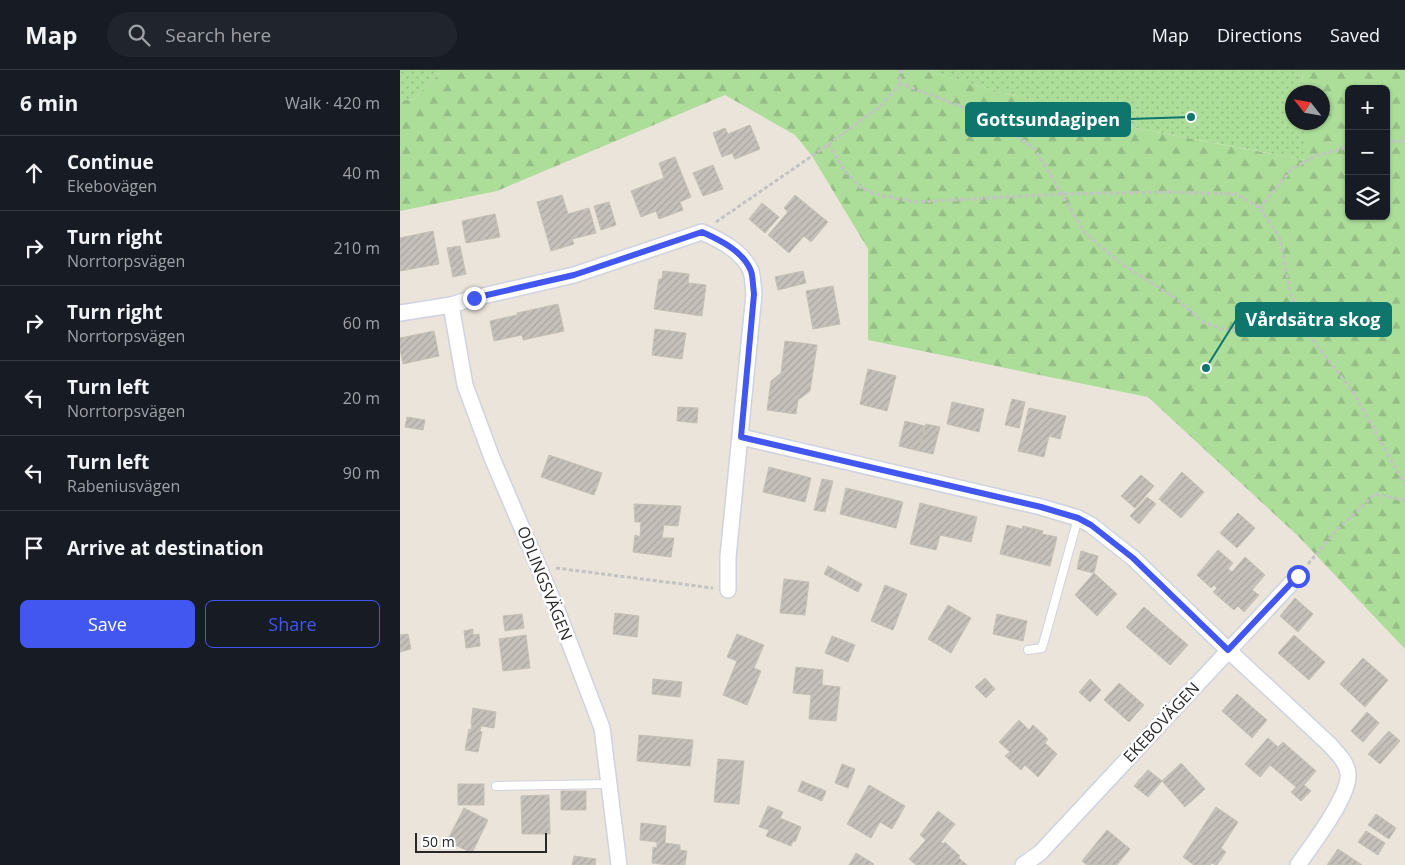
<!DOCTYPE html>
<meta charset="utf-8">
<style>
:root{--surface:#171b24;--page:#20242c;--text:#f1f3f6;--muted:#9ea1a6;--line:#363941;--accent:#4157f0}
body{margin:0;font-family:"Open Sans",sans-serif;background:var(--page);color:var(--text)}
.controls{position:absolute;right:15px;top:15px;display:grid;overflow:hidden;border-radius:8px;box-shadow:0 1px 4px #0004}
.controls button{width:45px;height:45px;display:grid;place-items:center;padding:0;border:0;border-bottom:1px solid var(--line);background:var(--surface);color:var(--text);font:25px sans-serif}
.compass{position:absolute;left:885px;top:15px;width:45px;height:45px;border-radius:50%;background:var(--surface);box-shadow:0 1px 4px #0004;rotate:301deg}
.scale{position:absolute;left:15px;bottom:12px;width:132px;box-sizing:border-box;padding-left:5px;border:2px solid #282828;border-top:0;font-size:14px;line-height:18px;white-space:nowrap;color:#282828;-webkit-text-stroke:4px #fff;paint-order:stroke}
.stop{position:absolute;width:15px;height:15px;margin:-11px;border:4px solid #4157f0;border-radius:50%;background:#fff}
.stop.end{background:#4157f0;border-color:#fff;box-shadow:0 1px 5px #0008}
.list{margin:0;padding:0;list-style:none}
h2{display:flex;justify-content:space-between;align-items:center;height:65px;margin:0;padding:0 20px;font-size:21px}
h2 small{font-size:16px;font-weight:400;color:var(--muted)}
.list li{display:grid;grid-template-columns:32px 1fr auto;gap:15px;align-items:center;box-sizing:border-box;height:75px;padding:0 20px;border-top:1px solid var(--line)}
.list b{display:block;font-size:19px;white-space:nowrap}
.list p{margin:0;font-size:16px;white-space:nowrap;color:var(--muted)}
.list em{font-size:16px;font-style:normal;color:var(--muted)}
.actions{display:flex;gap:10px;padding:15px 20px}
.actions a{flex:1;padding:11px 0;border:1px solid var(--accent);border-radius:8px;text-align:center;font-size:18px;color:var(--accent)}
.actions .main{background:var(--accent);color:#fff}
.icon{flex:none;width:28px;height:28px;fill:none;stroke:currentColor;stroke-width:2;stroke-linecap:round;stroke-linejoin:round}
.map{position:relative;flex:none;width:1005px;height:795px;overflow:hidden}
header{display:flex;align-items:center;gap:30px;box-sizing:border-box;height:70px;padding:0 25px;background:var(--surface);border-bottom:1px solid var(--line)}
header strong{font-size:24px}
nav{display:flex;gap:28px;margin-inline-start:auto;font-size:18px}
.search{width:350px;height:45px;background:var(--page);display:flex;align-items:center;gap:12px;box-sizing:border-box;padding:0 18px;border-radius:28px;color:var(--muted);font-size:19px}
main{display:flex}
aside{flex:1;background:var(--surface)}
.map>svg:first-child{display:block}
</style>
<header>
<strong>Map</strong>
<div class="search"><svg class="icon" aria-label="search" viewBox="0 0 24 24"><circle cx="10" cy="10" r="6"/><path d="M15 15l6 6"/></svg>Search here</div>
<nav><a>Map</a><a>Directions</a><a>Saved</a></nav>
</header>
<main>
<aside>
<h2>6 min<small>Walk · 420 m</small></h2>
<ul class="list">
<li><svg class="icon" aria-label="ahead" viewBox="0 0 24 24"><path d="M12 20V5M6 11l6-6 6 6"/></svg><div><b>Continue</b><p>Ekebovägen</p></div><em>40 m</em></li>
<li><svg class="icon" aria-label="right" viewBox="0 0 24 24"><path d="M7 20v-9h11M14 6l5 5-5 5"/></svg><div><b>Turn right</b><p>Norrtorpsvägen</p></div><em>210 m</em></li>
<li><svg class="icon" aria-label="right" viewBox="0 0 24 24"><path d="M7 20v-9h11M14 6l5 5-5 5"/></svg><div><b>Turn right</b><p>Norrtorpsvägen</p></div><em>60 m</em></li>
<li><svg class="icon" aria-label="left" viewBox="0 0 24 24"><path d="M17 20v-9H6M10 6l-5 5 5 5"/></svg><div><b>Turn left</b><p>Norrtorpsvägen</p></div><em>20 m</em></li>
<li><svg class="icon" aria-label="left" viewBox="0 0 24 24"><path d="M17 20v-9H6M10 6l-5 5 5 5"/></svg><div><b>Turn left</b><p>Rabeniusvägen</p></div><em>90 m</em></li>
<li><svg class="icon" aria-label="arrive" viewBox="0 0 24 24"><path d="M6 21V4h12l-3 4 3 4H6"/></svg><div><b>Arrive at destination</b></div></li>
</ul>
<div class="actions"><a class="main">Save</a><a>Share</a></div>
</aside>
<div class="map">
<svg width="1005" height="795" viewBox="0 0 1005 795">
<defs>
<pattern id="grass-dots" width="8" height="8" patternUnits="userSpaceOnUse" patternTransform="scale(1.25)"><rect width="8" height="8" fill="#acde99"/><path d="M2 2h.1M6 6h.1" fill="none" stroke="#94be84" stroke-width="1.8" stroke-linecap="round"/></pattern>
<pattern id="forest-firs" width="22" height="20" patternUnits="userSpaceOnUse" patternTransform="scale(1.25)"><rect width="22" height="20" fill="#acde99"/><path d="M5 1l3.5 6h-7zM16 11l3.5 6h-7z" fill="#94be84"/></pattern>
<pattern id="building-hatch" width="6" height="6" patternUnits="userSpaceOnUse" patternTransform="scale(1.25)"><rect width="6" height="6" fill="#c5c1ba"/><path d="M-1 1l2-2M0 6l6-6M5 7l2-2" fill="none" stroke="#a9a6a0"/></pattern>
</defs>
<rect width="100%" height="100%" fill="#eae4da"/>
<path fill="url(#grass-dots)" d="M0,0H43L14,29L0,31Z
M529,0H902L903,22H892V52L904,53L905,90L724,56L547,7Z"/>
<path fill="url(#forest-firs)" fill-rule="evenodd" d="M43,0H529L547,7L724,56L904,90V53L922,52V22H903L902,0H1005V579L898,466L748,327L468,270V179L412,86L395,65L325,25L97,121L0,141V31L14,29ZM949,19H986V146H949Z"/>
<path fill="url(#building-hatch)" stroke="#c5c0b4" d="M350,55L360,79L335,89L332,83L322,87L313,63L325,58L328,64Z
M275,87L291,127L280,132L283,140L259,149L256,141L241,147L231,121L264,108L259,93Z
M313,95L323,119L303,126L293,103Z
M162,125L168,144L189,138L196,163L172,169L174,174L151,181L137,132Z
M395,125L428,152L411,172L404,166L389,183L368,165L388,142L384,138Z
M209,132L216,155L201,160L194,136Z
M362,133L379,147L365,163L349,149Z
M95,144L100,167L66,173L62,151Z
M33,161L39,194L0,201V168Z
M60,176L66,204L53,207L47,178Z
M263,201L289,204L288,213L306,215L302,246L254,239L259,209H262Z
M403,201L406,213L378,220L375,207Z
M433,216L440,254L413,259L406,221Z
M158,234L164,261L123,270L122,265L94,271L90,251L117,245V243Z
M255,259L286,263L282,289L252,285Z
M34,261L39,286L3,294L0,279V268Z
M385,271L417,275L410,321L398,330L396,344L367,340L371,311L381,303Z
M468,299L496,306L487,341L460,334Z
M612,329L625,332L619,358L605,355Z
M552,332L584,339L579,362L547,354Z
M278,337L298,338L297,353L277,351Z
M629,338L666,346L660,369L649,366L644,387L618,381Z
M7,347L25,350L23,360L5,357Z
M505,351L525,356L519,381L499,376Z
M526,354L540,357L533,384L519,381Z
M149,385L202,403L194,425L141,407Z
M369,397L411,408L405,432L363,422Z
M782,402L804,422L781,448L759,429Z
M741,405L754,416L735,438L721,426Z
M422,409L433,411L425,442L414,440Z
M446,418L503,432L496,458L440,444Z
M747,427L756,434L739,454L730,446Z
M520,433L577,447L571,472L540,465L536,480L510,474Z
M234,434L281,436L278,456L264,455L262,468H274L271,487L233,482L235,465L240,467L241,452H235Z
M838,443L855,458L837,478L820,463Z
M607,455L622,459L623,456L643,461L642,464L657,467L650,496L600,484Z
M818,480L833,493L828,499L832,502L845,487L865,505L852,520L859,525L844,542L838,536L834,540L813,522L817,518L814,515L811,518L797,505Z
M681,481L698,486L694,503L677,499Z
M428,496L462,514L458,522L424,504Z
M694,503L717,524L697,546L675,525Z
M384,509L409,512L405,545L380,543Z
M485,515L507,524L493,560L471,551Z
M895,528L913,544L898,562L880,546Z
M548,535L571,548L551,583L528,569Z
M744,537L788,575L770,595L726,557Z
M215,543L239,546L237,567L213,564Z
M122,544L124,558L105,561L103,546Z
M597,544L627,551L623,571L593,564Z
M73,559V565L79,564L80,576L66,578L64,561Z
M8,564L11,579L0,582V565Z
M337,564L364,575L354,598L361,601L347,635L323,625L337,591L327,587Z
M126,565L130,598L103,601L99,569Z
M894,565L925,592L909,610L878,583Z
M432,566L455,575L448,592L425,583Z
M963,588L988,610L965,637L940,614Z
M396,597L423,600L422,615L440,617L436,651L409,649L411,625L393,623Z
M585,608L595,619L586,628L575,617Z
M253,609L282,612L280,627L252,624Z
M690,609L701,620L690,632L679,622Z
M719,613L744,635L729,652L704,630Z
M837,624L867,650L852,668L822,641Z
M73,638L96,642L94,658L81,656L80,661L82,662L78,682L65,680L69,659L71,660L72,654H71Z
M967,642L979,653L963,672L951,661Z
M619,650L629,660L633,655L648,669L645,673L657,684L638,707L625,695L621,700L605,686L610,682L599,672Z
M989,661L1000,671L980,694L968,684Z
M239,665L293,670L290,696L237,691Z
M868,668L878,677L883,672L916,701L904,715L911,721L901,731L891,722L896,717L870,695L860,707L845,694Z
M318,689L344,691L339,734L314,732Z
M781,693L805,719L785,737L762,711Z
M442,694L455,699L448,718L435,713Z
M748,700L762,711L748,727L734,716Z
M402,711L426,721L422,731L398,721Z
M58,714H84V735H58Z
M469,715L505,736L492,759L480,752L471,768L447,754Z
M161,721H186V740H161Z
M149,725L150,764H122L121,726Z
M368,736L383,742L380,748L401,757L395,772L393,771L391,776L366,766L369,760L359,757Z
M816,737L838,752L821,778L826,782L817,795L811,793L810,795H794L783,787Z
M64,738L88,750L72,783L47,771Z
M538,741L555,754L541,772L543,774L545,772L560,786L558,787L567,795H516L509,789L526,770L520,765Z
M976,744L996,758L989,769L968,755Z
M241,753L266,756L265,773L280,775V780L287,781L285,795H268L252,793L253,777L257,778V772L240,770Z
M707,760L730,779L717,795H687L682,791Z
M966,761L985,773L978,785L958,772Z
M938,779L962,795H927Z
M456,783L474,794L473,795H449Z
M174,786L196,789L195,795H172Z"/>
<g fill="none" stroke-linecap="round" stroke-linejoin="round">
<g stroke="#cfd2e0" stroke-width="10">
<path id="lane" d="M628,580L642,578L678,448
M96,716L208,714"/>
</g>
<g stroke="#cfd2e0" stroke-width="18">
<path id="street" d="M51,235L65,315L92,388L157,540L202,658L219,795
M0,243L51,235L74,228L174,205L302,162C320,170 342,181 351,201C353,207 353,217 354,224L328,487V520
M341,367L641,437L678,448L691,455L733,488L828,580L930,675C937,683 947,692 948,704C950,726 911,776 898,795
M623,795L640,783L898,506"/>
</g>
<path stroke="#c3c3c3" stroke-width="3" stroke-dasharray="4 2.5" stroke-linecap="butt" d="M499,13L563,37L610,61L635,79L685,163L723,195L774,227L804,253L829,261L867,255L906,261
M986,72L1005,71
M428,74L444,100L461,118L480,125L516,132L662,124L768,122L836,124L860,138L880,168L890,222L906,261L954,323L1005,415
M860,138L891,100L914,86L949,77
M316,152L412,86L481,36L499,15L501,0
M908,494L935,462L975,424L1005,430
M156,498L313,518"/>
<use href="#lane" stroke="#fff" stroke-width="8"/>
<use href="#street" stroke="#fff" stroke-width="15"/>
</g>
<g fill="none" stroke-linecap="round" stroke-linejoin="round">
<path stroke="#4157f0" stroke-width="6" d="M74,228L174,205L302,162C320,170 343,181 351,201C353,207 353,217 354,224L341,367L641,437L678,448L691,455L733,488L828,580L898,506"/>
</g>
<g text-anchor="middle" stroke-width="5" stroke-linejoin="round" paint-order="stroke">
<g font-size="16" fill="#282828" stroke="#fff">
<text transform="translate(145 513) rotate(68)" y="6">ODLINGSVÄGEN</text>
<text transform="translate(761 652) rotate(-47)" y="6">EKEBOVÄGEN</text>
</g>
</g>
<path fill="none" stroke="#0f766e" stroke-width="2" d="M791 47L730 49M806 298L836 250"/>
<g fill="#0f766e" stroke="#fff" stroke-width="2">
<circle cx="791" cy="47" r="5"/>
<circle cx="806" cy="298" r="5"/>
</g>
<g fill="#0f766e" stroke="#0f766e" stroke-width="2">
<rect x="566" y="33" width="164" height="33" rx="5"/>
<rect x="836" y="233" width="155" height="33" rx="5"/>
</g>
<g font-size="18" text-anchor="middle" font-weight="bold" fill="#fff">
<text x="648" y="56">Gottsundagipen</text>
<text x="913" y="256">Vårdsätra skog</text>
</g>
</svg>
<div class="controls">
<button>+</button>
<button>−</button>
<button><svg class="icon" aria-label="layers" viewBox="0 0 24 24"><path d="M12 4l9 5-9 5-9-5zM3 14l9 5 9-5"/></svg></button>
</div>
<svg class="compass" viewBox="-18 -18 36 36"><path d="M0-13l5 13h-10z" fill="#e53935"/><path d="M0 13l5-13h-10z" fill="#9ea1a6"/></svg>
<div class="scale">50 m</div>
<div class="stop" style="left:898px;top:506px"></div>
<div class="stop end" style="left:74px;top:228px"></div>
</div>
</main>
